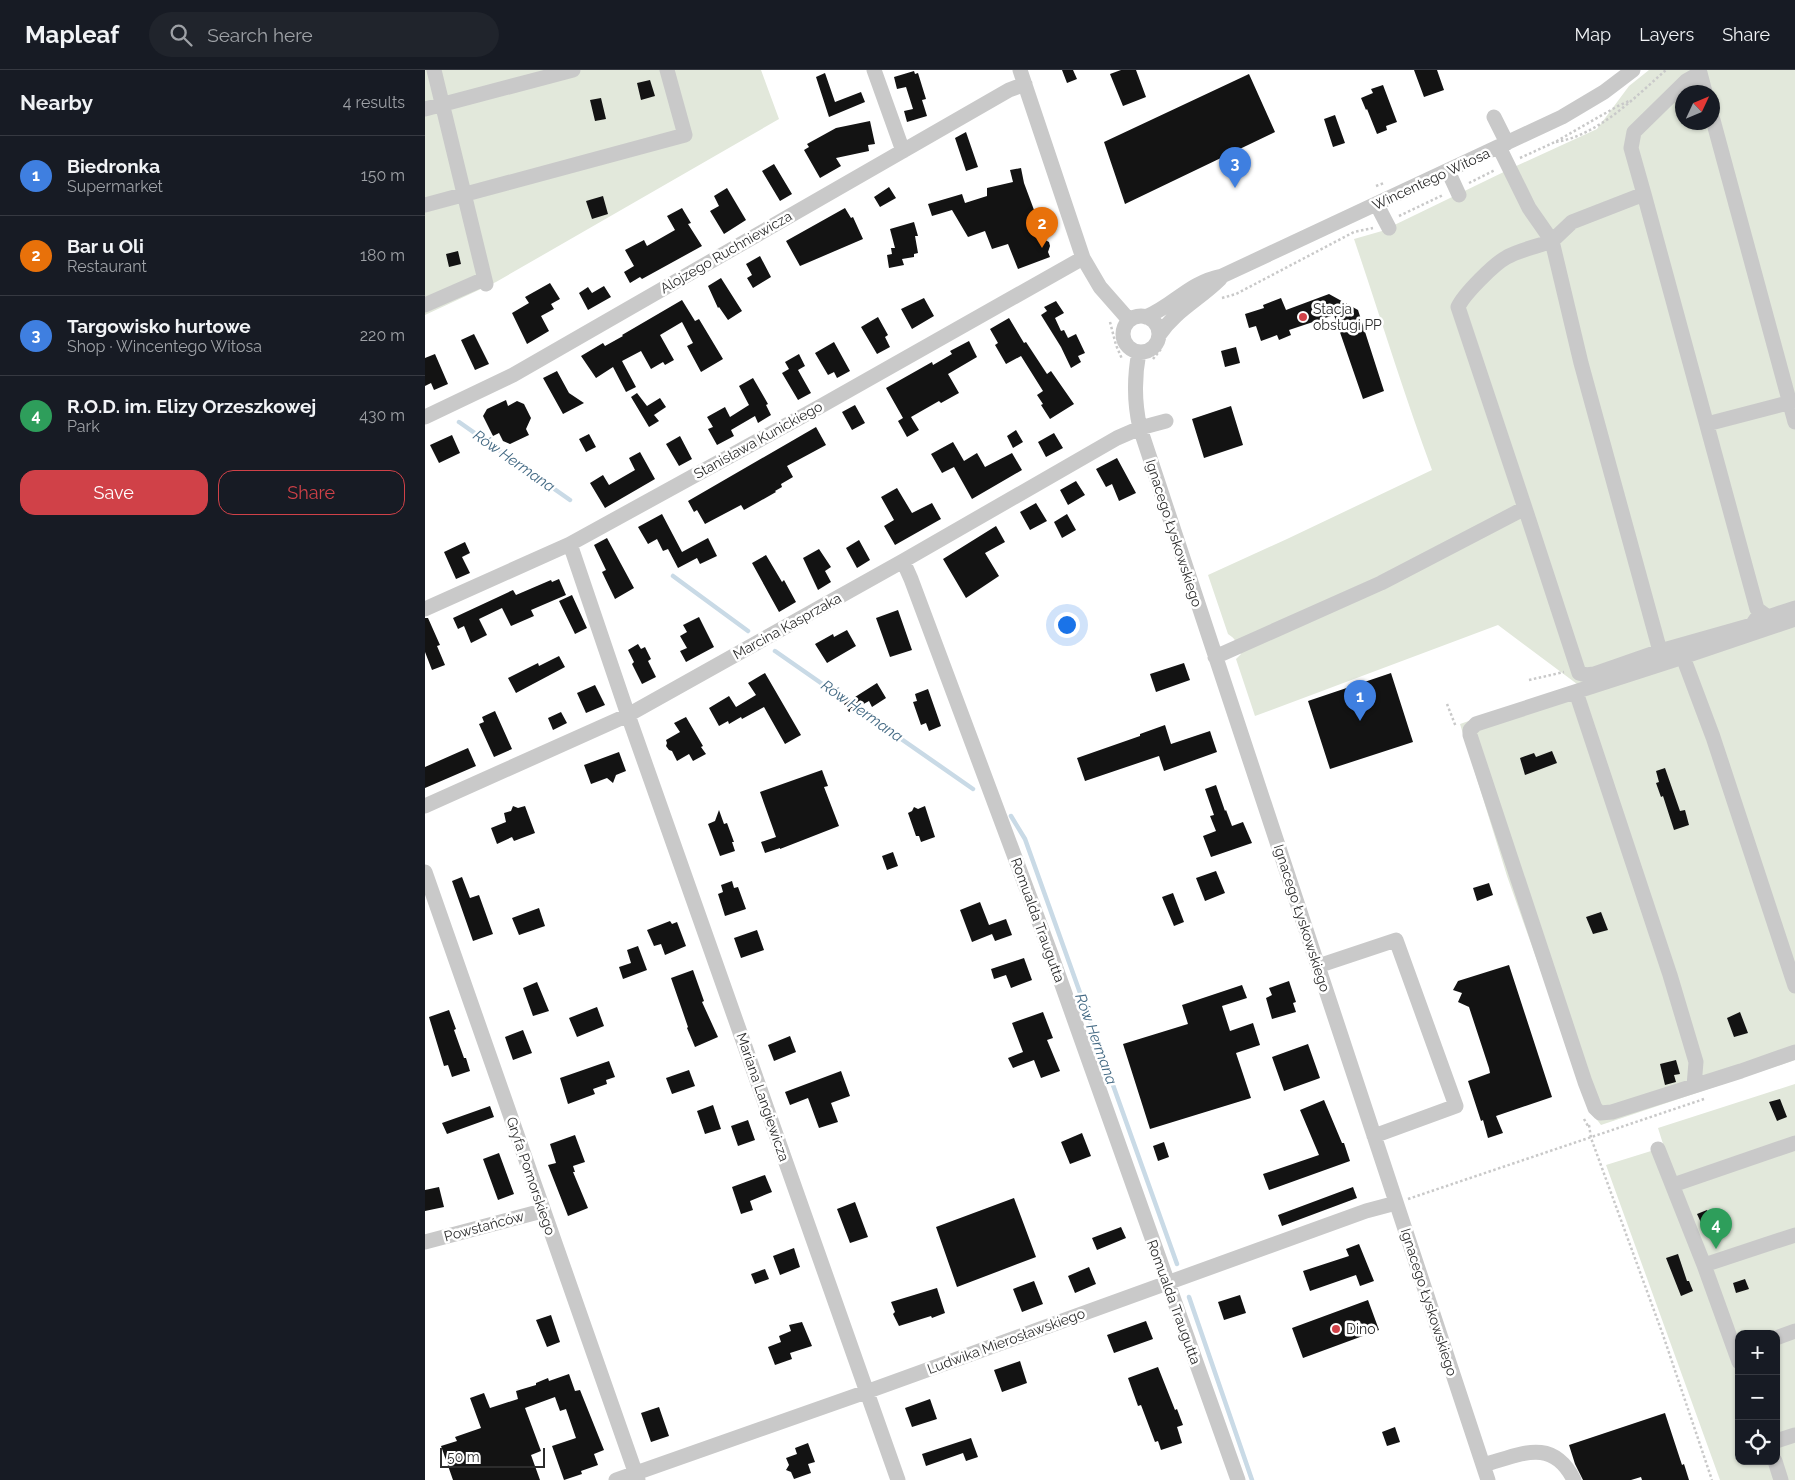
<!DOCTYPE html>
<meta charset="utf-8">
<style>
:root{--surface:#171b24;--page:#20242c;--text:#f1f3f6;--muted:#9ea1a6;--line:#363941;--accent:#d04148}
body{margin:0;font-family:Raleway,sans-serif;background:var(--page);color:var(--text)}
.controls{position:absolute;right:15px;bottom:15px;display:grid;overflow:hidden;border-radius:10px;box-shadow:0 1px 4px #0004}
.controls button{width:45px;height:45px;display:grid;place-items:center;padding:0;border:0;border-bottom:1px solid var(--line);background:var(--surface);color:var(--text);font:25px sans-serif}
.compass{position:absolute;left:1250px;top:15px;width:45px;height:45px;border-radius:50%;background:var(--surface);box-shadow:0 1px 4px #0004;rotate:46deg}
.scale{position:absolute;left:15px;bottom:12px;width:105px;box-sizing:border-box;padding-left:5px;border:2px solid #2c2c2c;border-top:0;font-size:14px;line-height:18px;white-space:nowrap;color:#2c2c2c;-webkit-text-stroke:4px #fff;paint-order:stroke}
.you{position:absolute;left:641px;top:554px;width:18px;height:18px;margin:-12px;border:4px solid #fff;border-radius:50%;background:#1a73e8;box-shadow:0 0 0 8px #1a73e833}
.badge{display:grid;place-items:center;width:32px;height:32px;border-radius:50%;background:var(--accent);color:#fff;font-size:16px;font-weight:700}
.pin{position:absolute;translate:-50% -41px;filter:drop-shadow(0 1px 2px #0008)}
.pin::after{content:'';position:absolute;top:26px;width:18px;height:15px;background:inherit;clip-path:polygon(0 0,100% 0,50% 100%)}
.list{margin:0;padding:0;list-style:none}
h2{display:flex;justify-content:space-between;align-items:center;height:65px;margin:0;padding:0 20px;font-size:21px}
h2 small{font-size:16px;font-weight:400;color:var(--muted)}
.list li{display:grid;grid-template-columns:32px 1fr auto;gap:15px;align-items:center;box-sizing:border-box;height:80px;padding:0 20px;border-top:1px solid var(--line)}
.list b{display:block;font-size:19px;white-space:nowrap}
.list p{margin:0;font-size:16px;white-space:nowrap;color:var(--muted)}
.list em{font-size:16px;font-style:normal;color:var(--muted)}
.actions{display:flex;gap:10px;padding:15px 20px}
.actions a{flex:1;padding:11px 0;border:1px solid var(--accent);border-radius:15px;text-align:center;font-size:18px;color:var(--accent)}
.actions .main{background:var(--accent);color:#fff}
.icon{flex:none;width:28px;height:28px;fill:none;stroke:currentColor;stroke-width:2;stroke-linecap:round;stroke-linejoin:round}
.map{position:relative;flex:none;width:1370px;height:1410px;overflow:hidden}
header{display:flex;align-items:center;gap:30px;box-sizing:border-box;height:70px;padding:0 25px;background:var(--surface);border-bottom:1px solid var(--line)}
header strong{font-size:24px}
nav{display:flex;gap:28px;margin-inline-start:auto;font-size:18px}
.search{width:350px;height:45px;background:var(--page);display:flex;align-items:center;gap:12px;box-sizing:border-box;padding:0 18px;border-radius:28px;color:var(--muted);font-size:19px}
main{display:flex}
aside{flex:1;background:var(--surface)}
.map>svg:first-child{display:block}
</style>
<header>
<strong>Mapleaf</strong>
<div class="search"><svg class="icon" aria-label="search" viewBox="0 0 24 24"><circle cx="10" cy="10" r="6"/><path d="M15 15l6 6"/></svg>Search here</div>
<nav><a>Map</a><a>Layers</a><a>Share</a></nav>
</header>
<main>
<aside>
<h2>Nearby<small>4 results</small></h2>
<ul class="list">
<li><span class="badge" style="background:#3f7fe0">1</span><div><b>Biedronka</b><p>Supermarket</p></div><em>150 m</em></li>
<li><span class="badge" style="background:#e8710a">2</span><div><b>Bar u Oli</b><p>Restaurant</p></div><em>180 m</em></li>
<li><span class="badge" style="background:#3f7fe0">3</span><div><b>Targowisko hurtowe</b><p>Shop · Wincentego Witosa</p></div><em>220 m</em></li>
<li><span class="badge" style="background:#2e9e5b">4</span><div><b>R.O.D. im. Elizy Orzeszkowej</b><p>Park</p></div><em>430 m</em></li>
</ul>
<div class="actions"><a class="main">Save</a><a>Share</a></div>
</aside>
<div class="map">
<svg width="1370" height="1410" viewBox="0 0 1370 1410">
<rect width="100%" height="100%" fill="#fff"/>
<path fill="#e2e8db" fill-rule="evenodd" d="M0,0H336L354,49L71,212L0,245Z
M1224,0H1370V990L1176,1055L1166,1042L1082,806L1035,654L1152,614L1073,555L830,646L811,589L816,584C813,574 811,569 803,564L783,505L862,469L1007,400C979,324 955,246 929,169L957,161L1089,97L1172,59L1204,16ZM1258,22H1288V52H1258Z
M1370,1014V1410H1295L1181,1095L1239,1077L1233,1058ZM1314,1264H1351V1391H1314Z"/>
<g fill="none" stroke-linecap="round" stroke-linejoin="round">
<path stroke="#c9dae6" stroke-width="4.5" d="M34,352L145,430
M248,506L323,561
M350,581L548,719
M586,746L600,769L752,1194
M764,1227L827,1410"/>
</g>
<path fill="#131313" d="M637,0H648L652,9L642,13Z
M696,0H711L721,27L698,36L685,4Z
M989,0H1012L1019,20L999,27Z
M489,1L490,4L493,3L501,29L497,30L502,46L482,52L479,41L488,39L481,17L472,19L469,7Z
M400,3L410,32L436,22L440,32L404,47L391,7Z
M824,4L850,62L700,134L679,72Z
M225,10L230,26L216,30L212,13Z
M958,15L972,52L961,56L962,60L952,64L942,39L941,40L936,28L948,23L946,19Z
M176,28L181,49L170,51L165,30Z
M910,45L920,73L908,77L899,49Z
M445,51L450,74L443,75L444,81L411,88L416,96L395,108L379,80L384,77L382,74L411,58Z
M541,62L553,97L541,101L530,68Z
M349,94L367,124L355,131L337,101Z
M596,98L599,113L612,148L613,147L617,157L605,162L624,172L625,176L623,182L625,187L593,199L583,174L567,179L560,161L543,167L527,140L507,146L503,134L537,124L540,133L562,126V118L588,112L585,100Z
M464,117L471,128L455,137L449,127Z
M302,118L321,150L299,164L285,141L294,136L289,126Z
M178,126L183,144L167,149L161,131Z
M257,138L266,153L263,154L277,176L217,209L215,207L205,213L199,202L209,196L200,180L219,170L222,176L250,160L242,146Z
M420,138L426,148L428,147L438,169L375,196L361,171Z
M489,152L493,166H490L493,183L489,184V187L477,189L479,195L464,198L462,185L467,184L466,178H470L465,159Z
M33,181L36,194L24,197L21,184Z
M335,186L346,207L328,218L322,208L327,205L321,194Z
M296,208L317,241L303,250L294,237L293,238L283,216Z
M125,213L135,229L126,234L129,239L116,246L124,261L102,274L87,243L104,233L100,227Z
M179,216L186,227L163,240L154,223L163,217L167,223Z
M904,224L933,240L959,321L938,329L909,245L864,260L866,265L854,270L852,265L836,271L831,256L824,258L820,244L839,238L838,235L856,228L861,240Z
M499,228L509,246L487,259L476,239Z
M257,230L270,251L274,249L298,289L276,302L262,276L268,273L257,252L235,265L249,290L240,295L238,292L226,299L216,281L197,291L211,317L201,322L188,297L171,308L156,286L178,273L180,276L198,266L197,265Z
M631,231L639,243L630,248L636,261L639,260L643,268L651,264L660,283L653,286L656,292L646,298L636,277L616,245L622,241L619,237Z
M453,247L463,265L460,267L465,277L452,284L436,257Z
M584,248L599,273L601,272L622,304L626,301L649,334L625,349L616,335L618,334L612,325L618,321L596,286L581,294L570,275L573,273L565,259Z
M49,264L64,294L50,300L36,270Z
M544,271L552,287L523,304L534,323L516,333L514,331L486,347L494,360L482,367L473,351L478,348L461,318L507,292L508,295L527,284L525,281Z
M409,272L425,301L412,308L409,302L403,305L390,283Z
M811,277L815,293L800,297L796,281Z
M10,284L23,314L9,320L6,313L0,316V288Z
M374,284L380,296L373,300L386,323L373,330L357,303L364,299L360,292Z
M132,301L144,323L159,333L138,344L118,308Z
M328,308L343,334L341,335L346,345L333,353L330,346L306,360L309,366L292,375L283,359L288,357L282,347L300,337L305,347L324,335L314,316Z
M212,323L222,336L235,328L241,337L229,345L234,351L224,357L206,327Z
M81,330L83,336L92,331L99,334L106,348L101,359L104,365L85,374L78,371L74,363L68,366L58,346L62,339Z
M430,335L440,353L427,360L417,342Z
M806,336L818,375L779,388L767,349Z
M391,357L401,375L362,396L368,407L356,414L357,417L350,421L351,422L319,440L316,435L280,454L272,440L269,442L263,431Z
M591,360L598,372L588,378L582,366Z
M629,363L638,378L621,387L613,372Z
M164,364L171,377L161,382L154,369Z
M27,365L35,383L14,393L5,375Z
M255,366L267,389L254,396L241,374Z
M528,372L539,391L552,383L560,397L587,383L597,400L547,429L529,397L517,403L506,384Z
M215,382L230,409L180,438L165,413L178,405L184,415L210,400L204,388Z
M692,388L711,423L694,431L687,414L681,417L671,399Z
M651,411L660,425L643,435L635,420Z
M472,418L487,443L507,433L516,449L470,475L459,456L469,450L456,427Z
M611,433L622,451L605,460L595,442Z
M237,444L257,482L283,468L292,486L275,494L272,488L253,498L243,479L238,481L232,469L223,474L213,457Z
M642,444L651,460L637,468L629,452Z
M571,456L580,472L560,483L574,506L541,528L518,489Z
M182,468L209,518L190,529L177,502L181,500L169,475Z
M434,470L445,490L432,498L421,478Z
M40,472L45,483L37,487L45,503L31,509L19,482Z
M394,479L406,497L400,501L406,512L393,520L378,488Z
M341,485L357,512L359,510L371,532L354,542L327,493Z
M134,509L141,525L106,540L109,546L86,556L77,538L54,549L62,565L46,573L39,556L33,559L28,548L88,520L91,525L126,510L127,512Z
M147,525L162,558L150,564L134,531Z
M473,540L487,580L465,587L451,548Z
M274,547L289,577L261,592L255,581L262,578L255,566L262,562L258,555Z
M0,548H3L15,575L12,576L20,595L7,600L0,582Z
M422,560L431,576L402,593L390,574L408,564L409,567Z
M213,574L216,579L220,577L226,589L223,591L231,607L217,614L207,594L209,592L203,580Z
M134,586L140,597L91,623L83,608L113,593L114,596Z
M759,593L765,610L731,622L725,604Z
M340,603L376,665L360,674L339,637L317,649L316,647L304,654L303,651L294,656L284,638L304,626L311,637L331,625L323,613Z
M966,603L988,672L905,699L883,631Z
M452,613L461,628L447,637L444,631L424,642L419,634Z
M170,615L180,635L161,643L152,623Z
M503,619L516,656L504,661L501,653L496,655L488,632L492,631L490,624Z
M70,641L87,679L69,687L54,654L59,652L57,647Z
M136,642L142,653L128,660L123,648Z
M261,647L278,676L276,677L281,684L268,691L264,684L252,691L247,681L244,680L241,676L242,673L241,670L255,662L249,653Z
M740,655L746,674L785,661L792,682L739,701L734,686L660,711L652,688L715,666V664Z
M43,678L51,696L0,718V697Z
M1127,681L1132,693L1100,705L1095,688L1109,683L1111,687Z
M194,682L201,701L191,705L188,713L182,708L166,714L159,695Z
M1240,698L1255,741L1260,740L1264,755L1249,760L1238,726L1236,727L1231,713L1234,712L1231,701Z
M397,700L403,716L399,717L414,756L355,779V778L340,783L336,772L351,767L335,722Z
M791,715L800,741L801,740L807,756L818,752L827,773L786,787L778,766L791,761L785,746L789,745L780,719Z
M88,736L93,738L100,736L110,763L89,771L87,767L72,774L66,758L81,752L79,743L86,741Z
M500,736L510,767L496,772L494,766H491L483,743L487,741L489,737L493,739Z
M294,740L299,754L302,753L309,772H307L310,781L295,786L283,754L290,751Z
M468,782L473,796L462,800L457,786Z
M791,801L800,823L780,831L771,808Z
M37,807L45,828L54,825L68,864L48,871L27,811Z
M307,811L309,818L313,817L321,839L300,846L293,824L298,822L296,815Z
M1064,813L1068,825L1052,831L1048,818Z
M748,823L759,852L749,856L737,827Z
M555,832L564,855L581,849L587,865L570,871L567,864L547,872L535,840Z
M114,838L120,856L94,865L87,848Z
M1176,842L1183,860L1168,864L1161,847Z
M245,851L247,854L252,852L261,876L240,885L236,874L229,876L222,860Z
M332,860L339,880L316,888L309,868Z
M213,876L222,900L198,909L194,897L206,893L202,880Z
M599,888L607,910L586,918L581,905L569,909L566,899Z
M1084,895L1127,1027L1071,1046L1078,1063L1063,1068L1058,1050L1056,1051L1043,1011L1065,1003L1064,998L1044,937L1033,932L1037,923L1028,920L1033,911Z
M268,900L279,931L277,932L293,967L270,977L262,958L263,957L246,908Z
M864,911L871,932L868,933L871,942L847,949L841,928L847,925L844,918Z
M112,912L124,941L108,946L98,918Z
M817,915L822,928L797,936L805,961L828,953L835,975L811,983L826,1028L725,1059L698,974L763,954L757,935Z
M172,937L179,956L152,967L144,948Z
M24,940L31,959L29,960L39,988H41L45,1001L27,1007L23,995L19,996L4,947Z
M618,942L628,968L622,970L635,1001L616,1008L609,990L588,998L583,988L598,982L587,953Z
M1315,942L1323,963L1309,967L1302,948Z
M98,960L107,983L88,990L80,967Z
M365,966L371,982L349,991L343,975Z
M883,974L895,1008L859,1021L847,987Z
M1251,990L1255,1004L1249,1005L1251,1012L1240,1015L1235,994Z
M184,991L190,1007L181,1010L182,1014L168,1019L170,1024L143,1034L135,1008Z
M264,1000L270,1016L247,1024L241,1008Z
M416,1001L425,1026L406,1033L413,1052L394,1058L383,1028L365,1035L360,1022Z
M1355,1029L1362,1047L1352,1051L1344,1032Z
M899,1030L917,1073H919L925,1091L844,1120L838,1104L894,1085L875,1040Z
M288,1035L296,1059L280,1064L272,1041Z
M65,1036L69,1047L22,1064L17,1053Z
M323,1050L330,1070L313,1076L306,1056Z
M657,1063L666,1086L645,1094L636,1072Z
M150,1065L160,1092L148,1096L150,1102H148L163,1138L143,1146L123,1095L131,1093L125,1074Z
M739,1072L744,1087L733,1091L728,1076Z
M74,1083L89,1124L73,1130L58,1089Z
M340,1105L347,1122L325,1131L328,1140L316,1144L307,1117Z
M14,1117L19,1137L0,1141V1120Z
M928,1117L932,1128L857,1156L853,1145Z
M589,1128L611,1187L532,1217L511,1157Z
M430,1132L443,1167L425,1173L412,1139Z
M1282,1140L1288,1154L1278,1157L1272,1144Z
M696,1157L701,1168L672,1180L667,1168Z
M934,1174L949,1211L935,1216L931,1205L885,1221L878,1201L924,1186L921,1179Z
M369,1178L375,1197L355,1205L348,1186Z
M1253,1184L1262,1211H1264L1268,1221L1256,1226L1241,1188Z
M664,1197L671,1214L650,1223L643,1206Z
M340,1199L344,1209L330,1214L326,1204Z
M1320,1209L1324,1219L1311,1223L1308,1213Z
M609,1211L618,1234L597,1242L588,1219Z
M512,1218L520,1243L507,1248L506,1246L474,1256L468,1244L470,1242L466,1232Z
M815,1225L821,1243L799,1250L793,1232Z
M943,1230L954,1260L878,1288L867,1258Z
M126,1245L135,1272L122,1277L111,1250Z
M721,1251L728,1269L689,1283L682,1265Z
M377,1252L387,1276L365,1283L367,1289L350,1295L343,1277L356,1272L354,1266L366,1261L364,1255Z
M595,1291L602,1313L577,1322L569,1300Z
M733,1297L750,1340L752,1339L758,1355L752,1357L757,1373L736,1380L733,1371L730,1372L716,1335L713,1336L703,1308Z
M144,1304L150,1321L155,1320L179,1380L169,1384L173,1395L156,1401L157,1404L139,1410L127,1376L151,1368L141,1339L135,1341L130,1327L100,1338L116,1381L106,1385L115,1410H28L16,1376L32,1371L30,1367L56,1358L45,1328L59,1323L65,1338L93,1329L91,1321L111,1315V1313L123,1308L124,1311Z
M505,1329L512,1349L487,1357L480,1338Z
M234,1337L244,1366L226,1372L216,1343Z
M1240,1343L1257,1395L1259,1394L1264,1410H1217L1216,1407L1206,1410H1158L1150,1394L1144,1375Z
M970,1357L975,1372L962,1376L957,1362Z
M546,1368L553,1387L541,1391L538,1383L501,1396L497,1384Z
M383,1373L390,1392L383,1394L386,1403L369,1409L366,1402L361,1400L364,1395L361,1388L372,1384L370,1378Z"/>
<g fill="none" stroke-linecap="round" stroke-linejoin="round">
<path stroke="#c9c9c9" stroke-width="2.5" stroke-dasharray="2.5 2.5" stroke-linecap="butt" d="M1131,72C1174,65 1210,27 1241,0
M1095,88L1130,72L1193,36L1204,31
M1044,113L1070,100
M951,116L959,113
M974,146L1018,125
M797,228L811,224L929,162L948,158
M685,252L691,275L697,289
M728,289L736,279
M1104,610L1139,602
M1022,634L1031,657
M1159,1049L1163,1056
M1164,1055L1166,1068L1238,1265L1287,1410
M983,1129L1279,1029"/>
<path stroke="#c9c9c9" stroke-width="15" d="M9,0L61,214
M449,0L478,81
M595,0L658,188L675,217L704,250
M0,39L148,0
M1069,47L1082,73
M1288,50L1370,352
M1074,77L1104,138L1127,171L1147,152L1219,124L1332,539L1343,547L1370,538
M1023,101L1034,125
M1219,124L1206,78L1209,62L1261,11L1275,3L1280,22
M0,135L260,65L242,0
M952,135L964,158
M0,235L59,209
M698 264a18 18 0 1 1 36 0a18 18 0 1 1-36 0Z
M721,247C751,234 763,213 797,206L1137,47L1179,22L1208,0
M734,265C750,241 775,229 795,209
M714,282C709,308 709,332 715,358L1063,1410
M0,347L88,305L584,20L600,14
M1282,354L1370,331
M1100,438L1033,237C1039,224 1069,194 1082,187C1094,180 1114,176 1127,171L1156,293L1235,581L1327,555L1336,542
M145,474L203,645L473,1410
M478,491L486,509L626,884L813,1410
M0,539L145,474L396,336L658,188
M790,587L956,513L1100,438L1154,603L1161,605L1169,604L1235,581
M1258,587L1370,549
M1151,622L1245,905L1271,992L1269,1016
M0,736L203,645L478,491L692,368L715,358L741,351
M0,802L213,1410
M893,896L971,870L1031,1036L949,1066
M1370,916L1288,667L1258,587L1051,654L1045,660V665L1160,1012L1170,1038L1175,1043L1187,1042L1316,1001L1370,982
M1233,1079L1279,1195L1314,1292
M1248,1115L1370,1073
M0,1172L117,1141
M1279,1195L1370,1165
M1351,1268L1370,1261
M1351,1371L1370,1365
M1350,1391L1356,1410
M1058,1395C1095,1385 1127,1366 1149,1410
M191,1410L441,1322L941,1141L971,1133"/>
</g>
<g fill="#d04148" stroke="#fff" stroke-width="2">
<circle cx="878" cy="247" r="5"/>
<circle cx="911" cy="1259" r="5"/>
</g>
<g text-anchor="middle" stroke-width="5" stroke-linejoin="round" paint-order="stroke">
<g font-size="14" fill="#2c2c2c" stroke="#fff">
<text transform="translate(1006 109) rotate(-25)" y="5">Wincentego Witosa</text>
<text transform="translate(301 182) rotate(-30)" y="5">Alojzego Ruchniewicza</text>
<text transform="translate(333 370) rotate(-29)" y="5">Stanisława Kunickiego</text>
<text transform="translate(749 463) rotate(72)" y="5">Ignacego Łyskowskiego</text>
<text transform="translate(362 556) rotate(-29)" y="5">Marcina Kasprzaka</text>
<text transform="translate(877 848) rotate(72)" y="5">Ignacego Łyskowskiego</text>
<text transform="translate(613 850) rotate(70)" y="5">Romualda Traugutta</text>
<text transform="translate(338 1027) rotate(71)" y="5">Mariana Langiewicza</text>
<text transform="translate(106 1106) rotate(71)" y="5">Gryfa Pomorskiego</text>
<text transform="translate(59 1156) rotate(-15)" y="5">Powstańców</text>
<text transform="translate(749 1232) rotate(70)" y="5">Romualda Traugutta</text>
<text transform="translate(1004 1232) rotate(72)" y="5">Ignacego Łyskowskiego</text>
<text transform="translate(581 1271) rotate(-20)" y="5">Ludwika Mierosławskiego</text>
</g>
<g font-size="14" fill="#2c2c2c" stroke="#fff" text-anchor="start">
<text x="888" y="244">Stacja<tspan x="888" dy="16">obsługi PP</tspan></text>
<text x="921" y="1264">Dino</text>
</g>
<g font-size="15" font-style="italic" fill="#446a84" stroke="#fff">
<text transform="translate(89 391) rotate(35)" y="5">Rów Hermana</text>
<text transform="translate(437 641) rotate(35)" y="5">Rów Hermana</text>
<text transform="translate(671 969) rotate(70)" y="5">Rów Hermana</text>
</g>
</g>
</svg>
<div class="controls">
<button>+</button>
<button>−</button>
<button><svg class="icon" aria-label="locate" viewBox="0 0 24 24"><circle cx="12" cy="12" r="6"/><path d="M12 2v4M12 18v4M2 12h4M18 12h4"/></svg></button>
</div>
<svg class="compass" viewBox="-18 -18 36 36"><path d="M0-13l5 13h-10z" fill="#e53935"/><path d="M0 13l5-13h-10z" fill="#9ea1a6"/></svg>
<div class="scale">50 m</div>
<div class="you"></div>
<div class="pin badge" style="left:935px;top:651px;background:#3f7fe0">1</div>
<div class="pin badge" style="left:617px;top:178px;background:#e8710a">2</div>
<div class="pin badge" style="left:810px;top:118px;background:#3f7fe0">3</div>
<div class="pin badge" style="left:1291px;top:1179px;background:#2e9e5b">4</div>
</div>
</main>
